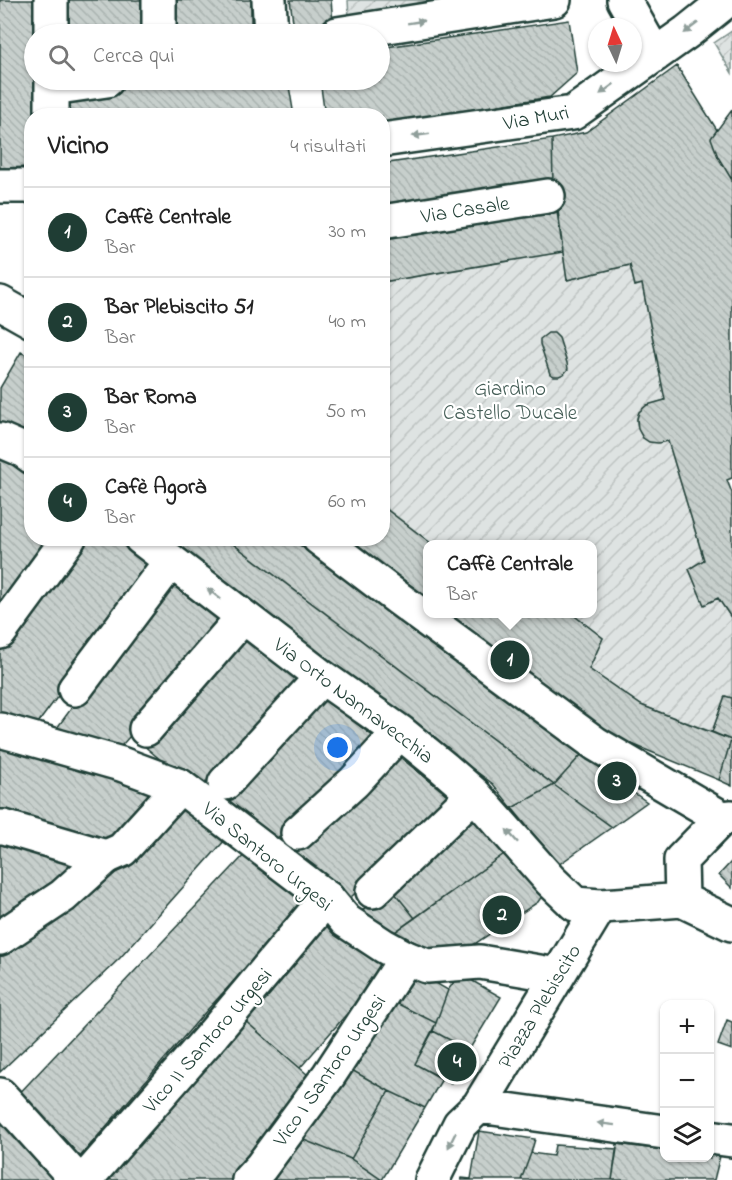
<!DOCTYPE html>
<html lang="it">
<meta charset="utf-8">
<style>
:root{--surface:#fff;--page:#f6f6f6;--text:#222;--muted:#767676;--line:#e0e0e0;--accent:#1f3d34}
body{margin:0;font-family:"Indie Flower",sans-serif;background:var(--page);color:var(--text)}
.controls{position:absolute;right:18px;bottom:18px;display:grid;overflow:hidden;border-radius:12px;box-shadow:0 2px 4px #0004}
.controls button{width:54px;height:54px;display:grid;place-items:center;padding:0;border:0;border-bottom:2px solid var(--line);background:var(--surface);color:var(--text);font:30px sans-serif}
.compass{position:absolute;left:588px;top:18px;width:54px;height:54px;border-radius:50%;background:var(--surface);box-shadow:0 2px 4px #0004;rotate:356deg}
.you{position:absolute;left:338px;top:748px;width:21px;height:21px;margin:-15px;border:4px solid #fff;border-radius:50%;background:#1a73e8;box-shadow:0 0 0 9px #1a73e833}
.badge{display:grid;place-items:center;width:39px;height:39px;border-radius:50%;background:var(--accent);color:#fff;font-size:20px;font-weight:700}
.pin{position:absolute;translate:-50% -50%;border:3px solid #fff;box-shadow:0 2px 6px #0006}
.popup{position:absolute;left:423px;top:540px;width:174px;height:78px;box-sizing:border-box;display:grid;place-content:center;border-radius:12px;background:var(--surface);filter:drop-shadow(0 2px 4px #0005);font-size:20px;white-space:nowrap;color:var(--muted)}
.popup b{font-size:22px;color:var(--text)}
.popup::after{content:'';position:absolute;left:50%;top:100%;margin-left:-12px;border:12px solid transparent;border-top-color:var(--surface)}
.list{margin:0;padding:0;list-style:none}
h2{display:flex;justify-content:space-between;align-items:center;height:78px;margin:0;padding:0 24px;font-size:26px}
h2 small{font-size:20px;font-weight:400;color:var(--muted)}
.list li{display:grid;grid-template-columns:39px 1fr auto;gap:18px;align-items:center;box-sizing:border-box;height:90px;padding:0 24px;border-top:2px solid var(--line)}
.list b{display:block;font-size:22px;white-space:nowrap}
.list p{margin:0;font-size:20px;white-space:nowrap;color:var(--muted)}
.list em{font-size:20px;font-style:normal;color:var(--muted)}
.icon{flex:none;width:33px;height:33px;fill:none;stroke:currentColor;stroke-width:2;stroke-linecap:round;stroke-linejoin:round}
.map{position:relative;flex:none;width:732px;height:1180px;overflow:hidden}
.search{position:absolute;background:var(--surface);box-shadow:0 2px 4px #0004;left:24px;top:24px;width:366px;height:66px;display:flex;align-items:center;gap:15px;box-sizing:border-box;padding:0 21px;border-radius:33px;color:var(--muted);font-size:22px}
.panel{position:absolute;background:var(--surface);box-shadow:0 2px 4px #0004;left:24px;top:108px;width:366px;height:438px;border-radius:24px}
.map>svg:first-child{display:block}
</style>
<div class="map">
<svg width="732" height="1180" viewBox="0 0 732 1180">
<defs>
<pattern id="garden-furrows" width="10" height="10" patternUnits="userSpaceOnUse" patternTransform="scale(1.5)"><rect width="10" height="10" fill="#dee3e2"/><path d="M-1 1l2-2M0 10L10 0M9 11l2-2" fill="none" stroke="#bec4c2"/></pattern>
<pattern id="building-back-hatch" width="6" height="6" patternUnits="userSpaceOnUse" patternTransform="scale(1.5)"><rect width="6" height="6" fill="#c7cfcc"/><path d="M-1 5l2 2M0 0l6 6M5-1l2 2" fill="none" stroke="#aab3b0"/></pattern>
</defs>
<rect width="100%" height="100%" fill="#fff"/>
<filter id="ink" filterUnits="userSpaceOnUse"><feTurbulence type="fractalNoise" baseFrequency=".0167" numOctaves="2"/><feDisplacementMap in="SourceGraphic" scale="12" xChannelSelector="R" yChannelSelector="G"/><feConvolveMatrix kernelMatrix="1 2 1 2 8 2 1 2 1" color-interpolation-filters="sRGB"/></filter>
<g filter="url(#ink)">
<path fill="url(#garden-furrows)" stroke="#7e908b" stroke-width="1.5" d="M348,0H468L349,18Z
M732,31V73L714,43Z
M563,252L567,280L630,265L635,286L642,284L665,400C643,406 627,412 643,438L668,441L704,560L689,569L704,604L718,598L732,619V698L725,696L712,732L641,705L589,669L603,638L572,614H592V544H432L383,506L382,282Z"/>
<path fill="url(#building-back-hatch)" stroke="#1f3d34" stroke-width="1.5" d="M0,0H35L34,80H36L37,116H32V167L0,168Z
M66,0H141V34H66Z
M173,0H251V34H174Z
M290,0H331L333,23L294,29Z
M569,20L577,73L550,97L382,124V116H325L320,80H380V48Z
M677,66L717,130L711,138L718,157L732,180V478L727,480L732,493V619L718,598L704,605L689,569L704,560L668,441L658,443L649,442L643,438L638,429L637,419L639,412L647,405L665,400L642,284L635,286L630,265L567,280L553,184L552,139L586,132Z
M174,80H288L294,116H65L64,96Z
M732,110V180L718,157L711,138Z
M552,139L553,184L382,210V164Z
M558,210L563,252L382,282V236Z
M548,333H554L559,338L567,363L568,369L564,374L559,376H554L550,374L540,344V339Z
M21,352L32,359V451L0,428V388Z
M0,451L32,473V538H58L0,618Z
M382,506L432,544H428V598L347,538H382Z
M79,538H119L155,566L32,731L0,717V648Z
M156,538H225L554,785L512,808L493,784L260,611Z
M225,538H290L437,645L582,754L554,785Z
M168,577L229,624L115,753L51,736Z
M449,614H572L603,638L589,669L641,705L731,740L719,780L610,735Z
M240,632L305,683L200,793L143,745Z
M317,693L379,741L330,793L270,844L220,798Z
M725,696L732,698V786L719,780L731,740L712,732Z
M0,743L163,785L114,848L0,818Z
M396,754L456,802L341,906L285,858Z
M582,754L617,781L647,802L612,827L554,785Z
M554,785L612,827L558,865L512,808Z
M179,798L226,839L120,958L0,1072V951L102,872L108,878Z
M471,813L507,852L415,918L390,887Z
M0,840L68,855L72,874L0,920Z
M248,851L306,903L208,1009L71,1167L14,1099Z
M507,852L542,896L538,902L455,957L385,939Z
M732,861V888L719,875Z
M390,887L415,918L385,939L359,913Z
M328,918L389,965L300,1068L244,1020Z
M411,969L448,990L436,1023L390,1000Z
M460,974L501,997L469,1050L433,1031L448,990Z
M390,1000L436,1023L415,1064L442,1079L425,1108L389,1091L348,1068Z
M244,1020L315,1081L258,1152L233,1180H98L140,1146Z
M727,1020L732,1022V1050L718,1045Z
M433,1031L469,1050L451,1083L415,1064Z
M348,1068L389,1091L351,1159L304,1140Z
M389,1091L425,1108L382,1180L351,1159Z
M0,1114L55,1180H0Z
M479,1131L535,1139L531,1153L521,1180H461L462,1178L471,1179Z
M304,1140L351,1159L382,1180H265Z
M617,1144L664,1150V1158H710V1154L720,1156L714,1180H612Z
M555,1145L617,1149L612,1180H521L531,1153L553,1156Z"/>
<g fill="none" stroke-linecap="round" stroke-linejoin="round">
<g stroke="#1f3d34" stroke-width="38">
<path id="pedestrian" d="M0,303L32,321
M319,538L399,599L596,744L722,818
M106,857L122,850L180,786L327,898L346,921L384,946L406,958"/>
</g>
<g stroke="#1f3d34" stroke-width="38">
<path id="minor" d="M51,0V34
M159,0V34
M269,0L271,34
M624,0L655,55
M337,34L554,0
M52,80V116
M52,88L107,80
M382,140L573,113L687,32L727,0
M0,186H32
M382,222L548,196
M0,440L21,449L32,457
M141,538L322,677L400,732L444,768L474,794L550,880L575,904L600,906L617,905L682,900L732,924
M0,632L69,538
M75,689L171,561
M146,729L243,617
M0,730L121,764L180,786
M225,783L322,677
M0,827H4L106,857
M298,833L354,782L400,732
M373,891L474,794
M682,900L681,860L722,818L732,817
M0,938L63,896L106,857
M0,1095L77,1180
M479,1106L664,1132
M710,1137L732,1140
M85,1180L213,1034L327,898
M249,1180L261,1167L329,1075L406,958L427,966L480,962L557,975
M432,1180L460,1124L479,1106L600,906"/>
</g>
<use href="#pedestrian" stroke="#fff" stroke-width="33"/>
<use href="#minor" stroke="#fff" stroke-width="33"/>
</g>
<defs><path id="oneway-solid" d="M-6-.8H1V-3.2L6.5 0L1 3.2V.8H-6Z" transform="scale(1.5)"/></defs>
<g fill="#8f9e9a">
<use href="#oneway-solid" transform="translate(416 22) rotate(-9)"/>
<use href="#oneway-solid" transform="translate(691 28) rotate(142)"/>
<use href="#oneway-solid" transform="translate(607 89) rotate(144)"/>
<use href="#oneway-solid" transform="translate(421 135) rotate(172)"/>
<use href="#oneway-solid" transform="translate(214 594) rotate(-142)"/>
<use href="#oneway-solid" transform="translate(512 836) rotate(-132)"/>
<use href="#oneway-solid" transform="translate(606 1124) rotate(-173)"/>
<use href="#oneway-solid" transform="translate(452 1140) rotate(116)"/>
</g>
</g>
<g text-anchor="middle" stroke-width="4.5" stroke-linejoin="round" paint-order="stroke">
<g font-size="21" fill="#1f3d34" stroke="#fff">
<text transform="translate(536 117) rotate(-10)" y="7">Via Muri</text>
<text transform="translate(465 209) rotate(-9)" y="7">Via Casale</text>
<text transform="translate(354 700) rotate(37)" y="7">Via Orto Nannavecchia</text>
<text transform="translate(268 856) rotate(39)" y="7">Via Santoro Urgesi</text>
<text transform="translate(539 1006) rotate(-59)" y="7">Piazza Plebiscito</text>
<text transform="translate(207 1040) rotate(-49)" y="7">Vico II Santoro Urgesi</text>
<text transform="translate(329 1070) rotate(-55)" y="7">Vico I Santoro Urgesi</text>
</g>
<g font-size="21" fill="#455e57" stroke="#fff">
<text x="510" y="395">Giardino<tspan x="510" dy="24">Castello Ducale</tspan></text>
</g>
</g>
</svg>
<div class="controls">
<button>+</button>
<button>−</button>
<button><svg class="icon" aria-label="layers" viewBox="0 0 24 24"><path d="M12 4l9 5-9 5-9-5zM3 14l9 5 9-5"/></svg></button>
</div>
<svg class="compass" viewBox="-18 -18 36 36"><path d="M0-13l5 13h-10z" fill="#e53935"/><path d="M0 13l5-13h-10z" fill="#767676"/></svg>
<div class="you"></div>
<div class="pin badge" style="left:510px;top:660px">1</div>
<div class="popup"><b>Caffè Centrale</b>Bar</div>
<div class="pin badge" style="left:502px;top:915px">2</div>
<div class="pin badge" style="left:617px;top:781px">3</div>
<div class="pin badge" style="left:457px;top:1062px">4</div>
<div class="search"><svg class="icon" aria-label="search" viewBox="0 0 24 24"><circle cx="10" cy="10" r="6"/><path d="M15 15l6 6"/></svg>Cerca qui</div>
<section class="panel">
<h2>Vicino<small>4 risultati</small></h2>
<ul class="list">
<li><span class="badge">1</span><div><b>Caffè Centrale</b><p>Bar</p></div><em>30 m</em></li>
<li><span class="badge">2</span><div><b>Bar Plebiscito 51</b><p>Bar</p></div><em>40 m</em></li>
<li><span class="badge">3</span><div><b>Bar Roma</b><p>Bar</p></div><em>50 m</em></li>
<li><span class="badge">4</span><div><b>Cafè Agorà</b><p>Bar</p></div><em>60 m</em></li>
</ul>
</section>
</div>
